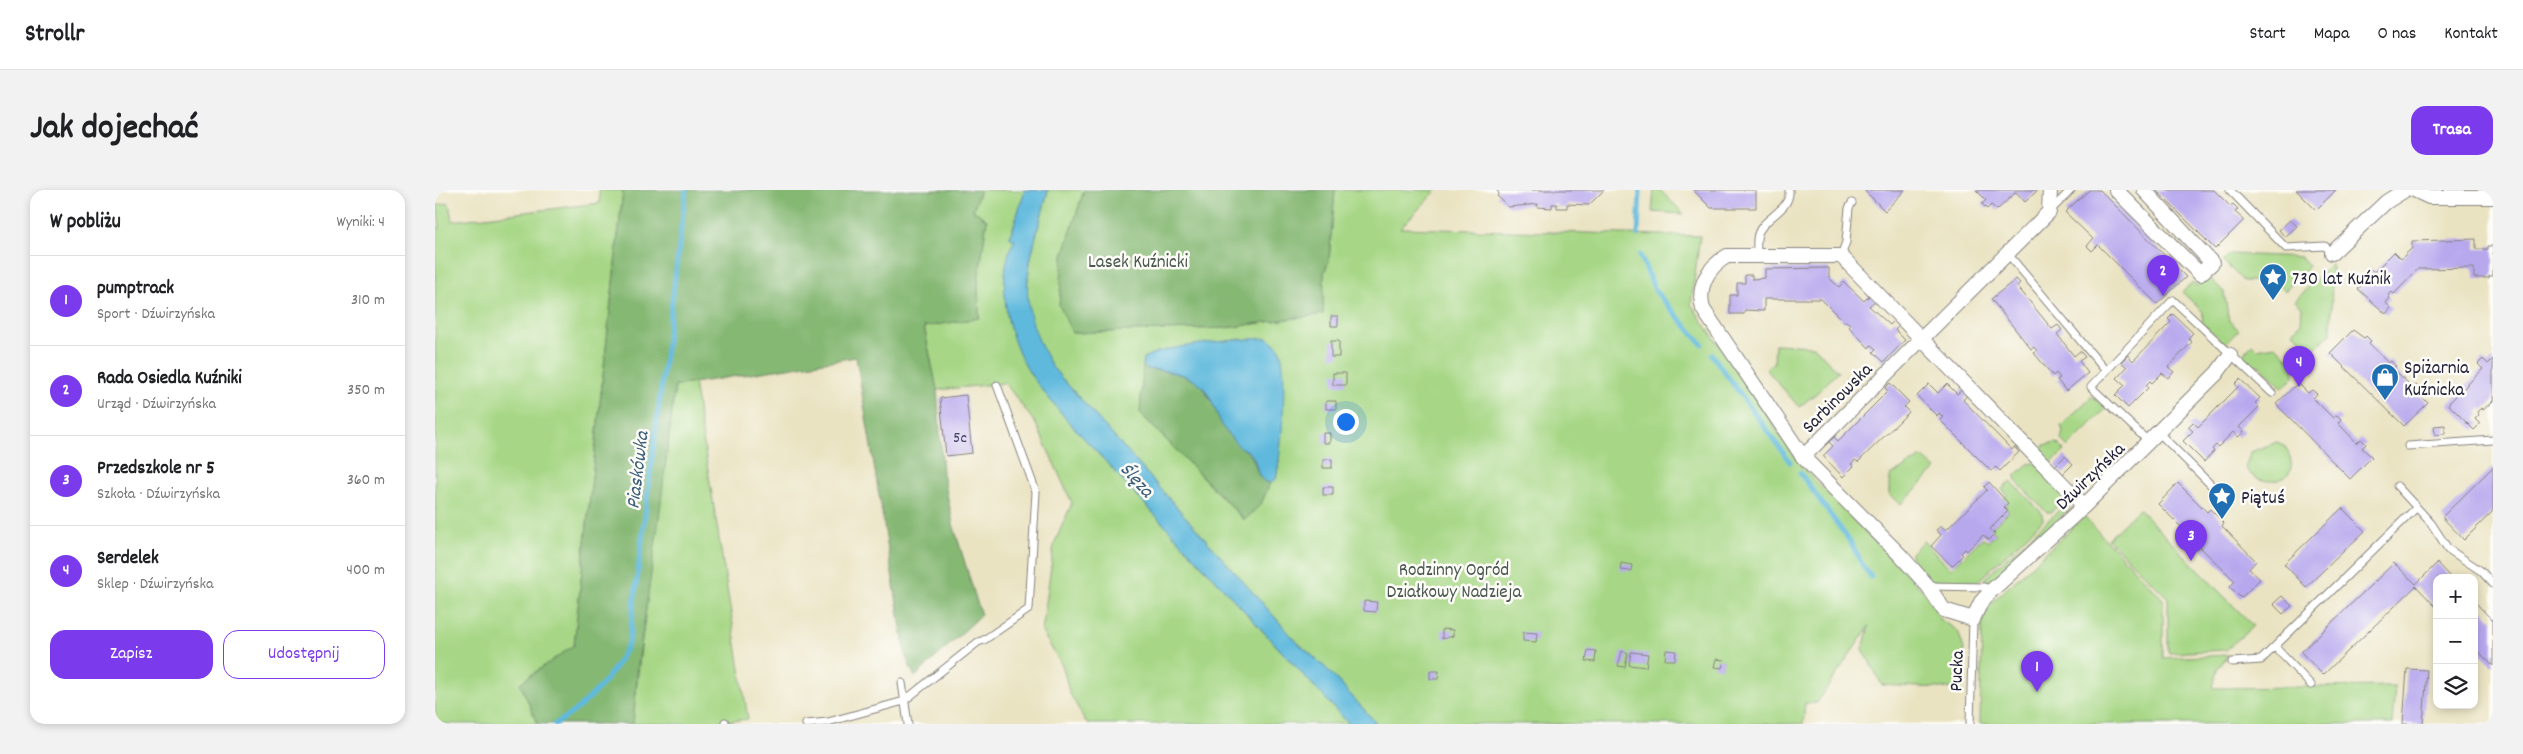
<!DOCTYPE html>
<html lang="pl">
<meta charset="utf-8">
<style>
:root{--surface:#fff;--page:#f2f2f2;--text:#202124;--muted:#757577;--line:#e0e0e0;--accent:#7c3aed}
body{margin:0;font-family:Dekko,sans-serif;background:var(--page);color:var(--text)}
.controls{position:absolute;right:15px;bottom:15px;display:grid;overflow:hidden;border-radius:10px;box-shadow:0 2px 8px #0003}
.controls button{width:45px;height:45px;display:grid;place-items:center;padding:0;border:0;border-bottom:1px solid var(--line);background:var(--surface);color:var(--text);font:25px sans-serif}
.you{position:absolute;left:910px;top:231px;width:18px;height:18px;margin:-12px;border:4px solid #fff;border-radius:50%;background:#1a73e8;box-shadow:0 0 0 8px #1a73e833}
.badge{display:grid;place-items:center;width:32px;height:32px;border-radius:50%;background:var(--accent);color:#fff;font-size:16px;font-weight:700}
.pin{position:absolute;translate:-50% -41px;filter:drop-shadow(0 1px 2px #0008)}
.pin::after{content:'';position:absolute;top:26px;width:18px;height:15px;background:inherit;clip-path:polygon(0 0,100% 0,50% 100%)}
.list{margin:0;padding:0;list-style:none}
h2{display:flex;justify-content:space-between;align-items:center;height:65px;margin:0;padding:0 20px;font-size:21px}
h2 small{font-size:16px;font-weight:400;color:var(--muted)}
.list li{display:grid;grid-template-columns:32px 1fr auto;gap:15px;align-items:center;box-sizing:border-box;height:90px;padding:0 20px;border-top:1px solid var(--line)}
.list b{display:block;font-size:19px;white-space:nowrap}
.list p{margin:0;font-size:16px;white-space:nowrap;color:var(--muted)}
.list em{font-size:16px;font-style:normal;color:var(--muted)}
.actions{display:flex;gap:10px;padding:15px 20px}
.actions a{flex:1;padding:11px 0;border:1px solid var(--accent);border-radius:15px;text-align:center;font-size:18px;color:var(--accent)}
.actions .main{background:var(--accent);color:#fff}
.icon{flex:none;width:28px;height:28px;fill:none;stroke:currentColor;stroke-width:2;stroke-linecap:round;stroke-linejoin:round}
.map{position:relative;flex:none;width:2058px;height:534px;overflow:hidden;border-radius:15px}
header{display:flex;align-items:center;gap:30px;box-sizing:border-box;height:70px;padding:0 25px;background:var(--surface);border-bottom:1px solid var(--line)}
header strong{font-size:24px}
nav{display:flex;gap:28px;margin-inline-start:auto;font-size:18px}
.intro{display:flex;align-items:center;justify-content:space-between;box-sizing:border-box;height:120px;padding:0 30px}
h1{margin:0;font-size:35px}
.button{padding:12px 22px;border-radius:15px;background:var(--accent);color:#fff;font-size:18px;font-weight:700}
main{display:flex;gap:30px;padding:0 30px}
aside{flex:1;background:var(--surface);border-radius:15px;box-shadow:0 2px 8px #0003}
.map>svg:first-child{display:block}
</style>
<header>
<strong>Strollr</strong>
<nav><a>Start</a><a>Mapa</a><a>O nas</a><a>Kontakt</a></nav>
</header>
<div class="intro"><h1>Jak dojechać</h1><a class="button">Trasa</a></div>
<main>
<aside>
<h2>W pobliżu<small>Wyniki: 4</small></h2>
<ul class="list">
<li><span class="badge">1</span><div><b>pumptrack</b><p>Sport · Dźwirzyńska</p></div><em>310 m</em></li>
<li><span class="badge">2</span><div><b>Rada Osiedla Kuźniki</b><p>Urząd · Dźwirzyńska</p></div><em>350 m</em></li>
<li><span class="badge">3</span><div><b>Przedszkole nr 5</b><p>Szkoła · Dźwirzyńska</p></div><em>360 m</em></li>
<li><span class="badge">4</span><div><b>Serdelek</b><p>Sklep · Dźwirzyńska</p></div><em>400 m</em></li>
</ul>
<div class="actions"><a class="main">Zapisz</a><a>Udostępnij</a></div>
</aside>
<div class="map">
<svg width="2058" height="534" viewBox="0 0 2058 534">
<rect width="100%" height="100%" fill="#fdfcf7"/>
<filter id="ink" filterUnits="userSpaceOnUse"><feTurbulence type="fractalNoise" baseFrequency=".02" numOctaves="2"/><feDisplacementMap in="SourceGraphic" scale="10" xChannelSelector="R" yChannelSelector="G"/><feConvolveMatrix kernelMatrix="1 2 1 2 8 2 1 2 1" color-interpolation-filters="sRGB"/></filter>
<filter id="wash" filterUnits="userSpaceOnUse"><feTurbulence type="fractalNoise" baseFrequency=".0096" numOctaves="4" result="noise"/><feDisplacementMap in="SourceGraphic" scale="20" xChannelSelector="R" yChannelSelector="G"/><feGaussianBlur stdDeviation="1.12" result="paint"/><feColorMatrix in="noise" values="0 0 0 0 0 0 0 0 0 0 0 0 0 0 0 0 0 1.4 0 .05"/><feComposite in="paint" operator="in"/></filter>
<g filter="url(#wash)">
<rect width="100%" height="100%" fill="#eae3c2"/>
<path fill="#a7d786" stroke="#647c60" fill-rule="evenodd" d="M164,0H188L139,455L85,493L103,534H0V39L5,38L2,15L14,13L17,31L165,13Z
M545,0H590L575,47L580,49L572,125L582,158L595,184L632,230L914,534H653L651,532L634,502L628,477L607,442L619,354L637,313L601,234L570,193L502,200L489,136L544,128L543,91L552,30L538,20Z
M613,0H649L628,66L637,143L790,138L888,124L889,83L894,71L900,0H1002L965,38L1265,46L1256,114L1366,276L1492,405L1506,430L1523,441L1529,459L1523,499L1447,495L1428,459L1434,436L1382,513H1370L1368,534H942L892,479L862,452L617,177C612,169 605,160 602,150C580,98 601,51 613,0ZM806,149L844,271L841,289L835,293L826,314L809,330L705,223L709,168L722,162Z
M1219,0H1225L1249,24L1217,22Z
M1795,64L1866,67L1874,76L1850,101L1840,91H1808L1788,71Z
M1897,73L1896,143L1880,158L1874,157L1858,142L1866,133L1867,117L1860,111Z
M1772,85L1789,102L1794,131L1804,140L1790,154L1767,133L1768,122L1747,102L1758,93L1762,96Z
M1340,154L1379,156L1403,182L1384,201L1364,217L1331,179L1339,173Z
M1817,154L1822,159L1841,156L1858,173L1859,187L1848,198L1824,175L1813,176L1804,168Z
M259,193L313,529L270,534H198C208,421 227,309 240,196Z
M1657,206L1671,219L1633,257L1626,250L1628,241L1626,236Z
M1842,252L1849,255C1876,296 1820,300 1810,277L1816,262Z
M1622,253L1630,261L1616,273L1604,261L1609,255Z
M1487,267L1501,279L1466,314L1455,306V286Z
M1600,273L1630,303V309L1616,322H1611L1581,291L1580,286L1593,274Z
M1576,291L1607,323L1608,330L1542,392L1497,391L1477,369L1476,363L1488,351L1516,379L1547,348L1553,352L1561,344L1556,339L1574,321L1570,317L1573,313L1569,309L1572,305L1567,299Z
M1631,314L1635,318L1556,392H1551L1550,388Z
M1704,319L1818,436L1791,460L1733,463V408L1673,349Z
M1649,327L1728,409V468L1794,465L1782,479L1778,498L1960,496L1957,534H1545L1547,433L1554,415Z"/>
<path fill="#85b873" stroke="#546d57" d="M188,0H545L538,20L552,30L543,91L544,128L489,137L502,200L508,283L518,334L546,425L480,487L471,467L421,167L240,196L224,328L203,475L198,534H103L85,493L139,455Z
M649,0H900L894,71L889,83L888,124L790,138L637,143L624,115L628,66Z
M708,175L712,179C732,181 751,183 767,196L805,257C827,267 815,288 835,293L826,314L810,330L705,223Z"/>
<path fill="#5fb9dd" stroke="#406e8c" d="M590,0H613C595,75 576,103 617,177L862,452L892,479L942,534H914L632,230C620,215 607,201 596,185C573,151 562,99 575,59C576,56 578,54 580,50L575,48Z
M833,148C836,151 842,155 844,158C854,174 846,269 841,289L835,293C818,289 825,274 815,263C813,260 808,260 805,257C801,254 796,247 792,243C784,232 781,220 775,208C764,184 735,181 712,179L708,175L709,168C729,155 806,149 833,148Z"/>
<g fill="none" stroke-linecap="round" stroke-linejoin="round">
<path stroke="#5fb9dd" stroke-width="5" d="M1203,45L1205,0
M1205,65L1221,102L1267,154
M1277,165L1355,272
M1365,283L1416,353L1428,376L1436,387
M120,534C152,516 179,485 194,452L251,0"/>
</g>
<g id="blocks">
<path fill="#b7a8ee" d="M1061,0H1169L1154,15L1132,14V18H1122V14H1117V18L1102,17L1103,14L1074,17L1062,6L1064,3Z
M1258,0H1321V18H1276Z
M1429,0H1470L1450,21Z
M1541,0H1603L1590,12L1581,2L1562,20L1556,15L1552,19L1547,14L1551,10Z
M1654,0H1665L1751,87L1722,114L1663,55L1657,61L1652,56L1658,49L1630,22Z
M1721,0H1779L1795,16L1798,14L1803,19L1800,22L1809,30L1780,59Z
M1861,0H1901L1881,20Z
M1855,30L1862,36L1850,47L1844,40Z
M2041,49V59H2053V56H2058V86H2054V88H2039V78L1983,79L1959,104L1957,102L1953,106L1955,108L1951,113L1956,118L1951,124L1923,99L1934,88L1929,83L1934,78L1939,82L1959,62L1966,69L1977,58V51Z
M1394,78V88L1404,97L1409,92L1429,111L1435,105L1440,111L1434,116L1455,135L1460,130L1465,135L1460,140L1470,150L1449,172L1438,162L1441,159L1436,155L1434,158L1414,137L1416,135L1411,131L1409,132L1386,109H1329V121L1310,120L1309,124H1295V105H1302V93H1310V85H1317V89L1330,88V79Z
M1581,89L1585,93L1582,96L1617,139L1623,135L1627,140L1622,144L1639,166L1645,161L1650,167L1644,171L1653,183L1631,201L1622,190L1625,188L1621,183L1618,186L1599,163L1602,161L1599,157L1596,159L1556,109Z
M1738,124L1758,143L1753,148L1757,152L1733,177L1739,182L1733,188L1727,183L1717,193L1715,191L1711,195L1713,198L1693,218L1680,205L1690,195L1682,188L1692,177L1686,172L1693,165L1698,171L1736,132L1733,129Z
M896,126H903V136H896Z
M1918,140L1929,148L1931,146L1936,151L1934,153L1953,173L1956,171L1961,176L1958,178L1978,198L1981,195L1986,201L1983,203L1993,213L1969,236L1895,163Z
M896,151H904V167H896Z
M2048,169L2053,174L2058,169V211L2048,220L2046,218L2042,222L2044,225L2040,229L2045,234L2039,240L2013,214L2023,204L2018,199L2023,194L2028,199L2048,179L2043,174Z
M898,183H911V195H898Z
M1805,189L1825,208L1820,213L1824,217L1804,237L1809,242L1803,247L1798,242L1783,257L1781,255L1777,259L1779,261L1769,272L1748,251L1758,241L1753,237L1758,232L1763,237L1803,197L1800,194Z
M1455,193L1474,212L1469,217L1474,222L1423,272L1420,270L1416,274L1419,276L1408,287L1388,266L1398,256L1393,251L1398,246L1403,251L1453,201L1450,198Z
M1863,193L1873,203L1877,200L1882,204L1878,208L1898,228L1902,225L1906,229L1903,233L1922,253L1926,249L1931,254L1927,258L1937,267L1915,289L1841,214Z
M1494,194L1503,203L1512,194L1522,204L1528,199L1533,204L1528,210L1577,260L1579,257L1584,262L1565,281L1561,277L1556,281L1505,230L1508,227L1504,223L1502,226L1482,206Z
M531,205L537,263L511,266L505,208Z
M891,211H901V219H891Z
M2010,235V244L2000,245L1999,236Z
M888,243H895V253H888Z
M1630,266L1638,274L1628,284L1620,276Z
M897,269V278H888V270Z
M2058,277V321L2029,350L2007,327Z
M1554,292L1573,313L1569,317L1573,321L1555,339L1560,344L1554,350L1548,345L1532,361L1530,359L1526,363L1528,365L1517,376L1496,356L1506,345L1501,340L1506,336L1511,340L1552,300L1549,297Z
M1743,293L1772,322L1775,319L1789,333L1787,336L1821,371L1814,379L1825,389L1806,408L1795,397L1800,391L1765,357L1762,360L1751,349L1755,346L1723,314Z
M888,297H898V305H888Z
M1907,318L1930,341L1871,397L1849,374Z
M1186,373L1197,375L1196,381L1185,380Z
M1959,373L1981,394L2002,373L2016,388H2002V418L1981,396L1888,485L1866,462Z
M1847,406L1857,416L1848,424L1838,414Z
M929,411L942,412L941,422L929,421Z
M2039,411L2058,431V476L2039,457Z
M1007,439L1018,440V446L1007,449Z
M1088,442L1102,443L1101,452L1088,451Z
M1153,460L1161,461L1160,472L1151,471Z
M1231,460L1241,461L1240,470H1230Z
M1187,461L1193,463L1190,477L1183,476Z
M1196,462L1213,464L1211,477L1194,475Z
M1281,469L1289,470L1287,478L1279,477Z
M1972,479L1992,480L1988,534H1968Z
M995,481H1004L1003,489H995Z"/>
</g>
</g>
<g filter="url(#ink)">
<use href="#blocks" fill-opacity="0" stroke="#86827e" stroke-width="1"/>
<g fill="none" stroke-linecap="round" stroke-linejoin="round">
<g stroke="#86827e" stroke-width="9">
<path id="lane" d="M1795,0L1851,58L1890,56L1897,63
M1614,22L1636,0
M1322,64C1322,58 1321,50 1323,44C1328,27 1356,21 1354,0
M1573,64L1670,180
M1406,66L1411,52L1414,18L1417,13
M1723,242L1777,296
M1714,252L1656,197L1738,110L1837,203
M1973,256L2058,250
M1962,296L1996,333L2013,359L2046,381L2058,394
M1493,396L1549,397L1557,400
M1840,457L1876,495
M1797,472L1826,470L1981,318
M467,493L473,534
M290,532V534
M371,534L393,532L469,511L543,452L549,450L594,419L601,302L562,195
M1535,534L1538,429"/>
</g>
<g stroke="#86827e" stroke-width="16">
<path id="street" d="M1681,0L1765,84L1777,73L1709,0
M1979,0L1994,7H2058
M1897,63L1951,12L1970,0
M1368,267L1614,22L1615,0
M1649,316L1406,66H1292C1272,78 1262,97 1268,119L1368,267L1466,366L1493,396L1509,420L1538,429L1546,412L1557,400L1649,316L1782,183L1795,165"/>
</g>
<use href="#lane" stroke="#fff" stroke-width="7"/>
<use href="#street" stroke="#fff" stroke-width="14"/>
</g>
</g>
<defs>
<g id="sight-pin" transform="scale(1.4375)"><path d="M0 17L-7.5 6A9.5 9.5 0 1 1 7.5 6Z" fill="#1f6fb2" stroke="#fdfcf7"/><path d="M0-6L1.8-2.2L6-1.7L2.9 1.2L3.7 5.4L0 3.3L-3.7 5.4L-2.9 1.2L-6-1.7L-1.8-2.2Z" fill="#fff"/></g>
<g id="shop-pin" transform="scale(1.4375)"><path d="M0 17L-7.5 6A9.5 9.5 0 1 1 7.5 6Z" fill="#1f6fb2" stroke="#fdfcf7"/><path d="M-5-2.5h2.3a2.7 3.5 0 0 1 5.4 0H5L5.5 6h-11ZM-1.5-2.5h3a1.5 2.3 0 0 0-3 0Z" fill="#fff"/></g>
</defs>
<g fill-rule="evenodd">
<use href="#sight-pin" x="1838" y="87"/>
<use href="#shop-pin" x="1950" y="187"/>
<use href="#sight-pin" x="1787" y="306"/>
</g>
<g text-anchor="middle" stroke-width="5" stroke-linejoin="round" paint-order="stroke">
<g font-size="16" fill="#474468">
<text x="525" y="252">5c</text>
</g>
<g font-size="19" fill="#4a5852" stroke="#fdfcf7">
<text x="703" y="77">Lasek Kuźnicki</text>
<text x="1019" y="385">Rodzinny Ogród<tspan x="1019" dy="22">Działkowy Nadzieja</tspan></text>
</g>
<g font-size="19" fill="#22223b" stroke="#fdfcf7" text-anchor="start">
<text x="1857" y="94">730 lat Kuźnik</text>
<text x="1969" y="183">Spiżarnia<tspan x="1969" dy="22">Kuźnicka</tspan></text>
<text x="1806" y="313">Piątuś</text>
</g>
<g font-size="19" fill="#22223b" stroke="#fdfcf7">
<text transform="translate(1401 207) rotate(-45)" y="7">Sarbinowska</text>
<text transform="translate(1654 285) rotate(-44)" y="7">Dźwirzyńska</text>
<text transform="translate(1520 481) rotate(-88)" y="7">Pucka</text>
</g>
<g font-size="20" font-style="italic" fill="#3a5e7c" stroke="#fdfcf7">
<text transform="translate(201 280) rotate(-83)" y="7">Piaskówka</text>
<text transform="translate(703 289) rotate(48)" y="7">Ślęza</text>
</g>
</g>
</svg>
<div class="controls">
<button>+</button>
<button>−</button>
<button><svg class="icon" aria-label="layers" viewBox="0 0 24 24"><path d="M12 4l9 5-9 5-9-5zM3 14l9 5 9-5"/></svg></button>
</div>
<div class="you"></div>
<div class="pin badge" style="left:1602px;top:502px">1</div>
<div class="pin badge" style="left:1728px;top:106px">2</div>
<div class="pin badge" style="left:1756px;top:371px">3</div>
<div class="pin badge" style="left:1864px;top:197px">4</div>
</div>
</main>
